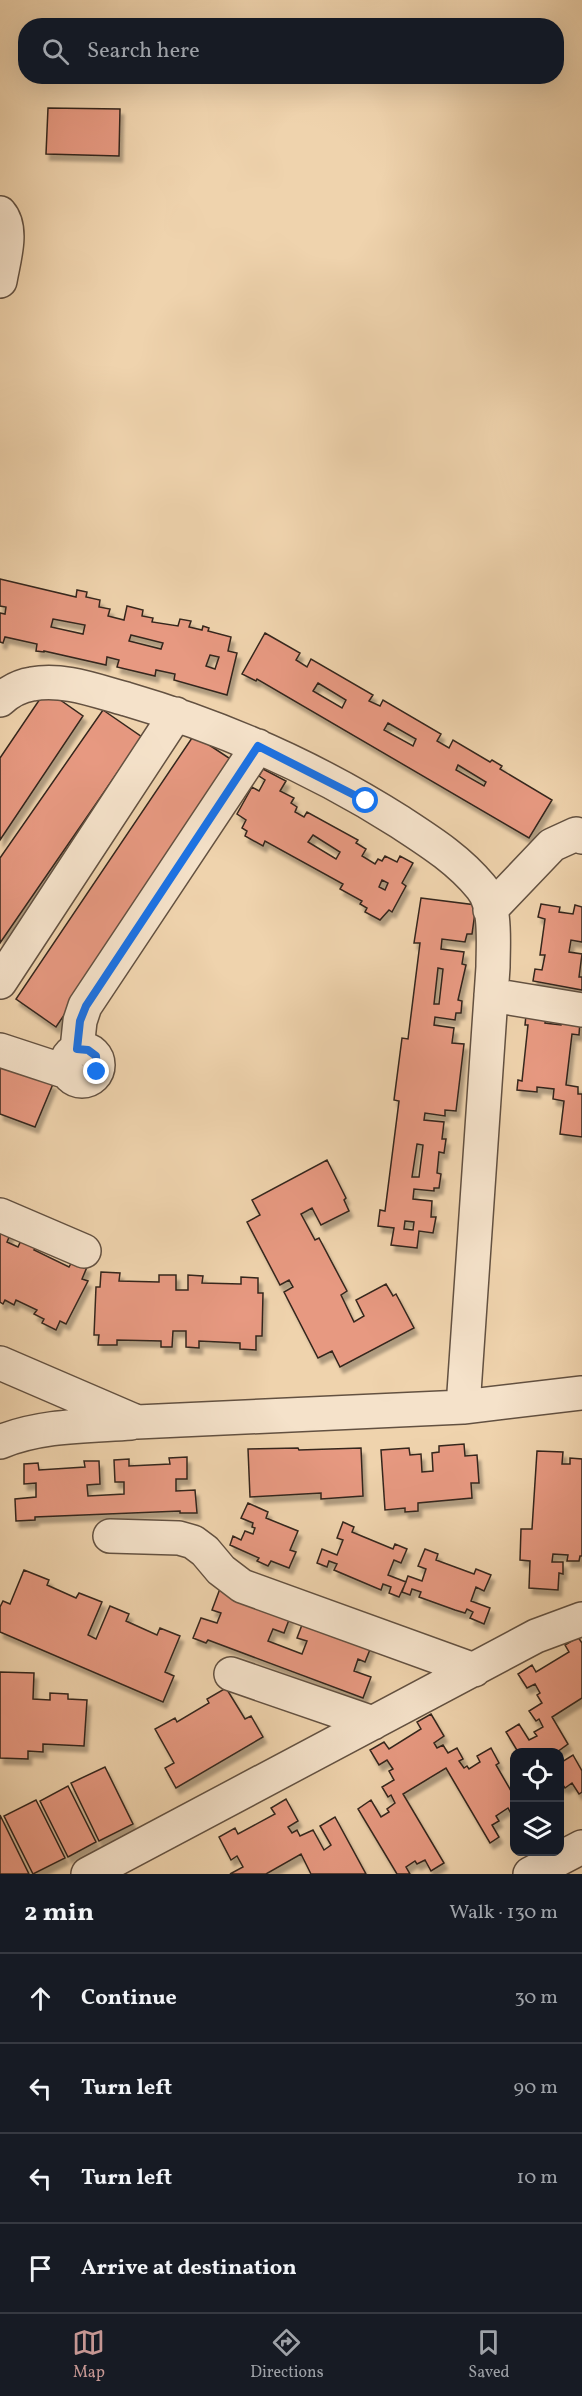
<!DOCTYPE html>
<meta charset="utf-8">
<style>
:root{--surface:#171b24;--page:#242831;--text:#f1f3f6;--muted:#9ea1a6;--line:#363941;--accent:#c59692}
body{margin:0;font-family:Vollkorn,serif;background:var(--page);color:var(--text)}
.controls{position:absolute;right:18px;bottom:18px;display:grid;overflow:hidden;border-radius:12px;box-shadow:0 6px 24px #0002}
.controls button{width:54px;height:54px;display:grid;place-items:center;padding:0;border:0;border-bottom:2px solid var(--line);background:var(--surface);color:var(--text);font:30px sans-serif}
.stop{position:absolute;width:18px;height:18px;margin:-14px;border:4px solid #1a73e8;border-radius:50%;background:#fff}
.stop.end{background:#1a73e8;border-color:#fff;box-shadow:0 2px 6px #0008}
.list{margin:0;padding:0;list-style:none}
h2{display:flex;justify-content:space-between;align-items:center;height:78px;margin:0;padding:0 24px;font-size:26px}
h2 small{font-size:20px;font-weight:400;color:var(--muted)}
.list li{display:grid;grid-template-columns:39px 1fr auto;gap:18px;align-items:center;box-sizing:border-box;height:90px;padding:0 24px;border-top:2px solid var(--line)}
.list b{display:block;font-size:22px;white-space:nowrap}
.list em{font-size:20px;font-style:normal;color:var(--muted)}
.icon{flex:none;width:33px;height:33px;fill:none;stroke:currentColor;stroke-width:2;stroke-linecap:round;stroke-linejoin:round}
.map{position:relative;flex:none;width:582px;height:1874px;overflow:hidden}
.search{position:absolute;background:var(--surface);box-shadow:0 6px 24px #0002;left:18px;right:18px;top:18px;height:66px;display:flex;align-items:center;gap:15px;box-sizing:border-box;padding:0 21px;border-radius:24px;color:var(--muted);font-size:22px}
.sheet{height:438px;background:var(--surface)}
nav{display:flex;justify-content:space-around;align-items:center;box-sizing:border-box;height:84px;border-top:2px solid var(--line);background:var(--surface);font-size:16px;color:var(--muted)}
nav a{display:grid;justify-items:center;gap:3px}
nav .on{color:var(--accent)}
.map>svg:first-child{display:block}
</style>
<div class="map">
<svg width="582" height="1874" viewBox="0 0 582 1874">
<defs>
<filter id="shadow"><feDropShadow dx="3.5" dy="6" stdDeviation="1.5" flood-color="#0004"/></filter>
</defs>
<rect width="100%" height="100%" fill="#efd3ad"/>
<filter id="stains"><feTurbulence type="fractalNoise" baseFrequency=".00333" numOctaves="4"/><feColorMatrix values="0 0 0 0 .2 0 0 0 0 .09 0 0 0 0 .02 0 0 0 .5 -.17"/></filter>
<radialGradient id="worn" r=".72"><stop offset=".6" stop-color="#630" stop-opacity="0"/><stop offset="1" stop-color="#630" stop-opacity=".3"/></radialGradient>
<path fill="#e79981" stroke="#34261d" stroke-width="1.5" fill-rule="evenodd" filter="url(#shadow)" d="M48,108L120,109L119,156L46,154Z
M0,579L76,597L77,590L87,592L86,597L100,600L99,607L110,609L108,616L124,620L127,606L143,610L142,616L153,618L152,622L178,626L180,619L191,621L189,627L202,630L203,626L209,628L208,631L231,637L228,651L237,653L227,695L174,680L175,674L156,670L155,676L117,667L119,660L107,657L106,665L44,651V652L36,651L37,644L5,637L3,643L0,642V613L5,614L6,607L0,606ZM53,619L85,625L83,634L51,627ZM131,635L163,643L161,649L129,641ZM210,655L219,657L215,669L206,666Z
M265,633L300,653L296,660L307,667L311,659L373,695L369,701L380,706L383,700L441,734L437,741L449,748L453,740L490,762L492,760L502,766L500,769L552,800L529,838L257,679L256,681L242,674ZM318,683L346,700L342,708L313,691ZM388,723L416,739L413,746L384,730ZM458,765L486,782L484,786L456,770Z
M46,690L83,716L0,840V758Z
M103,710L142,737L0,943V858Z
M194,735L235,762L56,1027L16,999Z
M263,769L286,781L280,791L294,798L291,803L297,807L295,812L304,817L307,812L358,840L356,843L366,849L362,856L375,864L378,859L382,861L385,856L397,862L400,856L413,863L402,883L406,886L392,912L389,910L380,920L365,912L367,908L360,904L362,901L340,889L343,884L265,841L263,846L245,836L247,831L242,828L246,820L237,814L252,787L259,791L265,780L259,776ZM313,835L340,852L336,859L308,842ZM382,880L388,883L385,890L379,887Z
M421,898L476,905L472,934H467L465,942L442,939L441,949L464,952L462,964L466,965L458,1000L462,1001L461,1013H456L455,1020L435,1017L434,1025L454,1028L452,1043L464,1044L456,1111L445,1110V1116L425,1113L424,1120L444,1122L442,1139H446L444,1153L439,1152L437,1173L441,1174L439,1188H434V1191L414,1189L413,1199L432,1201L431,1217H436L433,1233L419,1231L417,1248L391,1245L394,1228L378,1226L380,1210L385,1211L399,1101L394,1100L402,1038L408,1039L420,943H414ZM438,968L443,969L439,1004H434ZM417,1144L423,1145L419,1177H412ZM405,1221L414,1222L413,1230L404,1229Z
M541,904L560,907L559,912L573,914L575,905L582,907V942L571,940L569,952L582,954L579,977H582V990L533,981L535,969L542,970L545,955H540L545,919L538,917Z
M526,1015L546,1017L545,1023L561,1025L562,1019L580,1021L579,1035L572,1034L566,1085L578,1087V1094H582V1137L560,1134L564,1101L553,1099L554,1089L537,1087V1092L517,1090L518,1080L522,1081L528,1025H525Z
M0,1063L53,1084L35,1127L0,1114Z
M327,1160L346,1198L344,1200L349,1211L321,1225L312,1208L301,1214L315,1240L319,1238L347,1291L341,1295L354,1322L364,1316L356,1300L386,1284L393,1296L396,1294L414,1328L340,1367L332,1351L318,1358L284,1292L293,1287L289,1280L280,1285L247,1222L260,1215L252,1200Z
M0,1229L12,1230L7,1242L18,1247L23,1236L38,1243L34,1250L69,1267L73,1260L87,1267L82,1279L88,1281L66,1324L60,1321L56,1330L42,1323L44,1319L34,1314L37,1310L16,1300L14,1305L5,1300L3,1304L0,1302Z
M101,1272L120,1273L119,1281L159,1282V1275H176V1290H188V1275L203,1276L202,1283L241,1284V1277L258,1278V1293H263L262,1336H256V1350L240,1349V1343L199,1341V1348L186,1347V1331H173L172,1347H161V1341L117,1340V1345H98L99,1335H94L96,1287H100Z
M464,1444L465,1456L477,1455L479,1483H471L472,1498L418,1503V1511L405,1512V1508L385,1510L381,1450L409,1448L410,1455L421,1454L422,1472L433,1471L432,1453L439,1452V1446Z
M298,1448L299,1450L361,1448L363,1496L321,1499V1493L250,1497L248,1449Z
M537,1451L563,1452L562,1464H570V1458L582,1459V1556H580L579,1561H567L568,1555L553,1554L552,1562H563V1574L559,1573L558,1590L529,1588L530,1561L520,1560L521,1529H532Z
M187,1457V1479H176V1491L195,1490L197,1513H180V1511L35,1517V1520L16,1521L15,1499L36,1497V1483L24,1484V1464L38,1463L39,1470L85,1467L84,1461H99L100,1484L87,1485L88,1496L124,1494V1482H115L114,1460L129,1459V1466L170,1464L169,1458Z
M248,1503L268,1512L266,1518L298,1531L290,1550L296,1552L289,1568L271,1561L268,1566L257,1561L259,1558L230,1545L233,1536L241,1540L245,1531L253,1534L255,1528L252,1527L253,1523L241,1518Z
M343,1522L354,1527L352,1532L393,1549L395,1544L407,1549L401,1563L394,1560L388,1575L406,1582L399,1597L389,1593L391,1587L383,1584L381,1590L334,1570L337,1564L329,1561L327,1567L317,1563L322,1549L337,1555L343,1540L337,1538Z
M425,1549L438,1554L436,1560L474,1574L476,1569L491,1575L484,1591L476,1587L471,1601L490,1608L484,1624L470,1618L473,1612L467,1609L465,1613L455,1610L419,1597L421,1592L412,1589L410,1595L402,1592L408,1576L422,1581L426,1569L418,1566Z
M24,1570L49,1580L47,1585L76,1598L79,1593L102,1602L88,1635L96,1639L110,1606L129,1614L126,1621L157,1635L160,1628L180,1636L165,1672L174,1676L163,1702L0,1632V1607L3,1601L10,1604Z
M221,1586L292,1612L284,1633L273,1629L268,1641L302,1654L307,1641L297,1638L305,1617L373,1642L365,1662L358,1659L354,1671L371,1677L363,1698L208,1640L206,1643L193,1638L201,1618L217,1623L221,1613L212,1610Z
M578,1637L582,1643V1698L552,1717L568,1744L557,1752H518L506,1732L519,1724L529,1740L537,1736L534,1732L543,1727L539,1719L536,1721L529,1711L542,1703L537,1695L540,1693L535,1684L527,1688L518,1674L532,1665L536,1672L569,1652L565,1645Z
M0,1672L34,1673L33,1699L50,1700V1693L68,1694V1699L87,1700L84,1746L43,1744V1752L28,1751V1759L0,1758Z
M226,1688L245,1719L251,1716L263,1737L176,1788L165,1768L174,1763L155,1729L175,1718L177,1722L209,1703L207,1699Z
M431,1714L444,1736L434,1743L437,1748L443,1745L448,1753L457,1748L463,1759L459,1761L464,1768L467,1766L469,1769L480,1762L477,1756L491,1748L499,1763L496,1765L514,1796V1819L508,1808L496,1816L499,1821L492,1825L499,1837L490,1843L446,1768L403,1794L444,1863L431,1871L425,1860L417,1864L415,1861L406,1867L410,1874H397L358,1809L371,1800L381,1817L389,1812L387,1809L395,1803L391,1795L388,1797L382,1787L394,1780L389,1771L393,1769L387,1760L379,1765L370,1750L384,1742L389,1749L421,1729L417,1722Z
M573,1755L582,1771V1792L579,1794L572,1783L565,1788L563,1785L560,1787V1757L562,1762Z
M105,1767L133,1824L99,1841L71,1783Z
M68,1786L96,1842L68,1857L40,1801Z
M286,1799L298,1821L288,1827L292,1833L297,1830L300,1836L313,1830L324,1850L331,1845L320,1826L335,1817L366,1874H311L301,1854L266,1874H230L243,1867L237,1856L231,1860L219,1837L235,1828L238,1834L275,1814L271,1808Z
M36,1800L65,1858L33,1874L4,1816Z
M0,1815L29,1874H0Z"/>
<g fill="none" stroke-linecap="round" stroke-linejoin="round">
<g stroke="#635141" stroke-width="36">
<path id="minor" d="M0,213C14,229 3,262 0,281
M0,700C10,691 19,686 32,684C63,678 96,691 126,699C222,727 315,768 400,822C429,841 458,859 481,887C497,906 493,943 493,967L463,1407
M490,910L552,845L576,834L582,837
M0,982L176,714
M491,995L582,1010
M66 1065a16 16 0 1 1 32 0a16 16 0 1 1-32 0Z
M77,1049L80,1021L85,1006L258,746
M0,1050L67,1072
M0,1215L84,1251
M0,1363L137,1422L463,1407L582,1393
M0,1442C41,1425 88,1426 131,1423
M110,1536L179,1538L193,1542L205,1551L221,1570L242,1586L474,1670
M231,1674L373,1723
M88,1874L536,1636L582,1619
M530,1874L582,1847"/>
</g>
<use href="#minor" stroke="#f5e2ca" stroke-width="33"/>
</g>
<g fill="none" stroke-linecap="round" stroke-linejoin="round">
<path stroke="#1a73e8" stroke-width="8" d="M97,1072L96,1056L88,1050L77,1049L80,1021L86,1006L258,746L366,801"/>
</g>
<rect width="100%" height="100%" filter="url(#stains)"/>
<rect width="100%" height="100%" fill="url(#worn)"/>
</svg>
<div class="controls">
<button><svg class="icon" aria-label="locate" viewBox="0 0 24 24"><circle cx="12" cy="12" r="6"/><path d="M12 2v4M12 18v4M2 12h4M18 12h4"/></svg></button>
<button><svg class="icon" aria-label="layers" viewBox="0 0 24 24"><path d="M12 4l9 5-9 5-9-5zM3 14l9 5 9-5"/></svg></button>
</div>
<div class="stop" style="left:366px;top:801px"></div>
<div class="stop end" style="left:97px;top:1072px"></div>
<div class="search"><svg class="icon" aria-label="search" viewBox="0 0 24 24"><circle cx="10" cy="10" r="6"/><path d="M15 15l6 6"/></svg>Search here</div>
</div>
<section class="sheet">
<h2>2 min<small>Walk · 130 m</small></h2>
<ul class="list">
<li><svg class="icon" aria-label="ahead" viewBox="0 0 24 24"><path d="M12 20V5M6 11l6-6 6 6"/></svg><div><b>Continue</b></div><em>30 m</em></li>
<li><svg class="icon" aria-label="left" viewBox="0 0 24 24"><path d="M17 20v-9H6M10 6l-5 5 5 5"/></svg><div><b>Turn left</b></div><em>90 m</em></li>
<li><svg class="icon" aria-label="left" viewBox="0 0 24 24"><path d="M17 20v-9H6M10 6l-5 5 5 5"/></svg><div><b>Turn left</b></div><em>10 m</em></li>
<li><svg class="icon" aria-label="arrive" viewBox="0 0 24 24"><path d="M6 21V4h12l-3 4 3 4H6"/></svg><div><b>Arrive at destination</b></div></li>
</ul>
</section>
<nav>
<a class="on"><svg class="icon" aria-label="map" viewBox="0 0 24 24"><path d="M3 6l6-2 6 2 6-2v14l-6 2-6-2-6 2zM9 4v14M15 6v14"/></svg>Map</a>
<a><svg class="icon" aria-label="directions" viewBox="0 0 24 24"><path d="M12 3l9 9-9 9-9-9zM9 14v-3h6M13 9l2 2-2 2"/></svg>Directions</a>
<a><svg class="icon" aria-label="saved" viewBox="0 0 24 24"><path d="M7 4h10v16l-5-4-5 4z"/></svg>Saved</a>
</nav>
